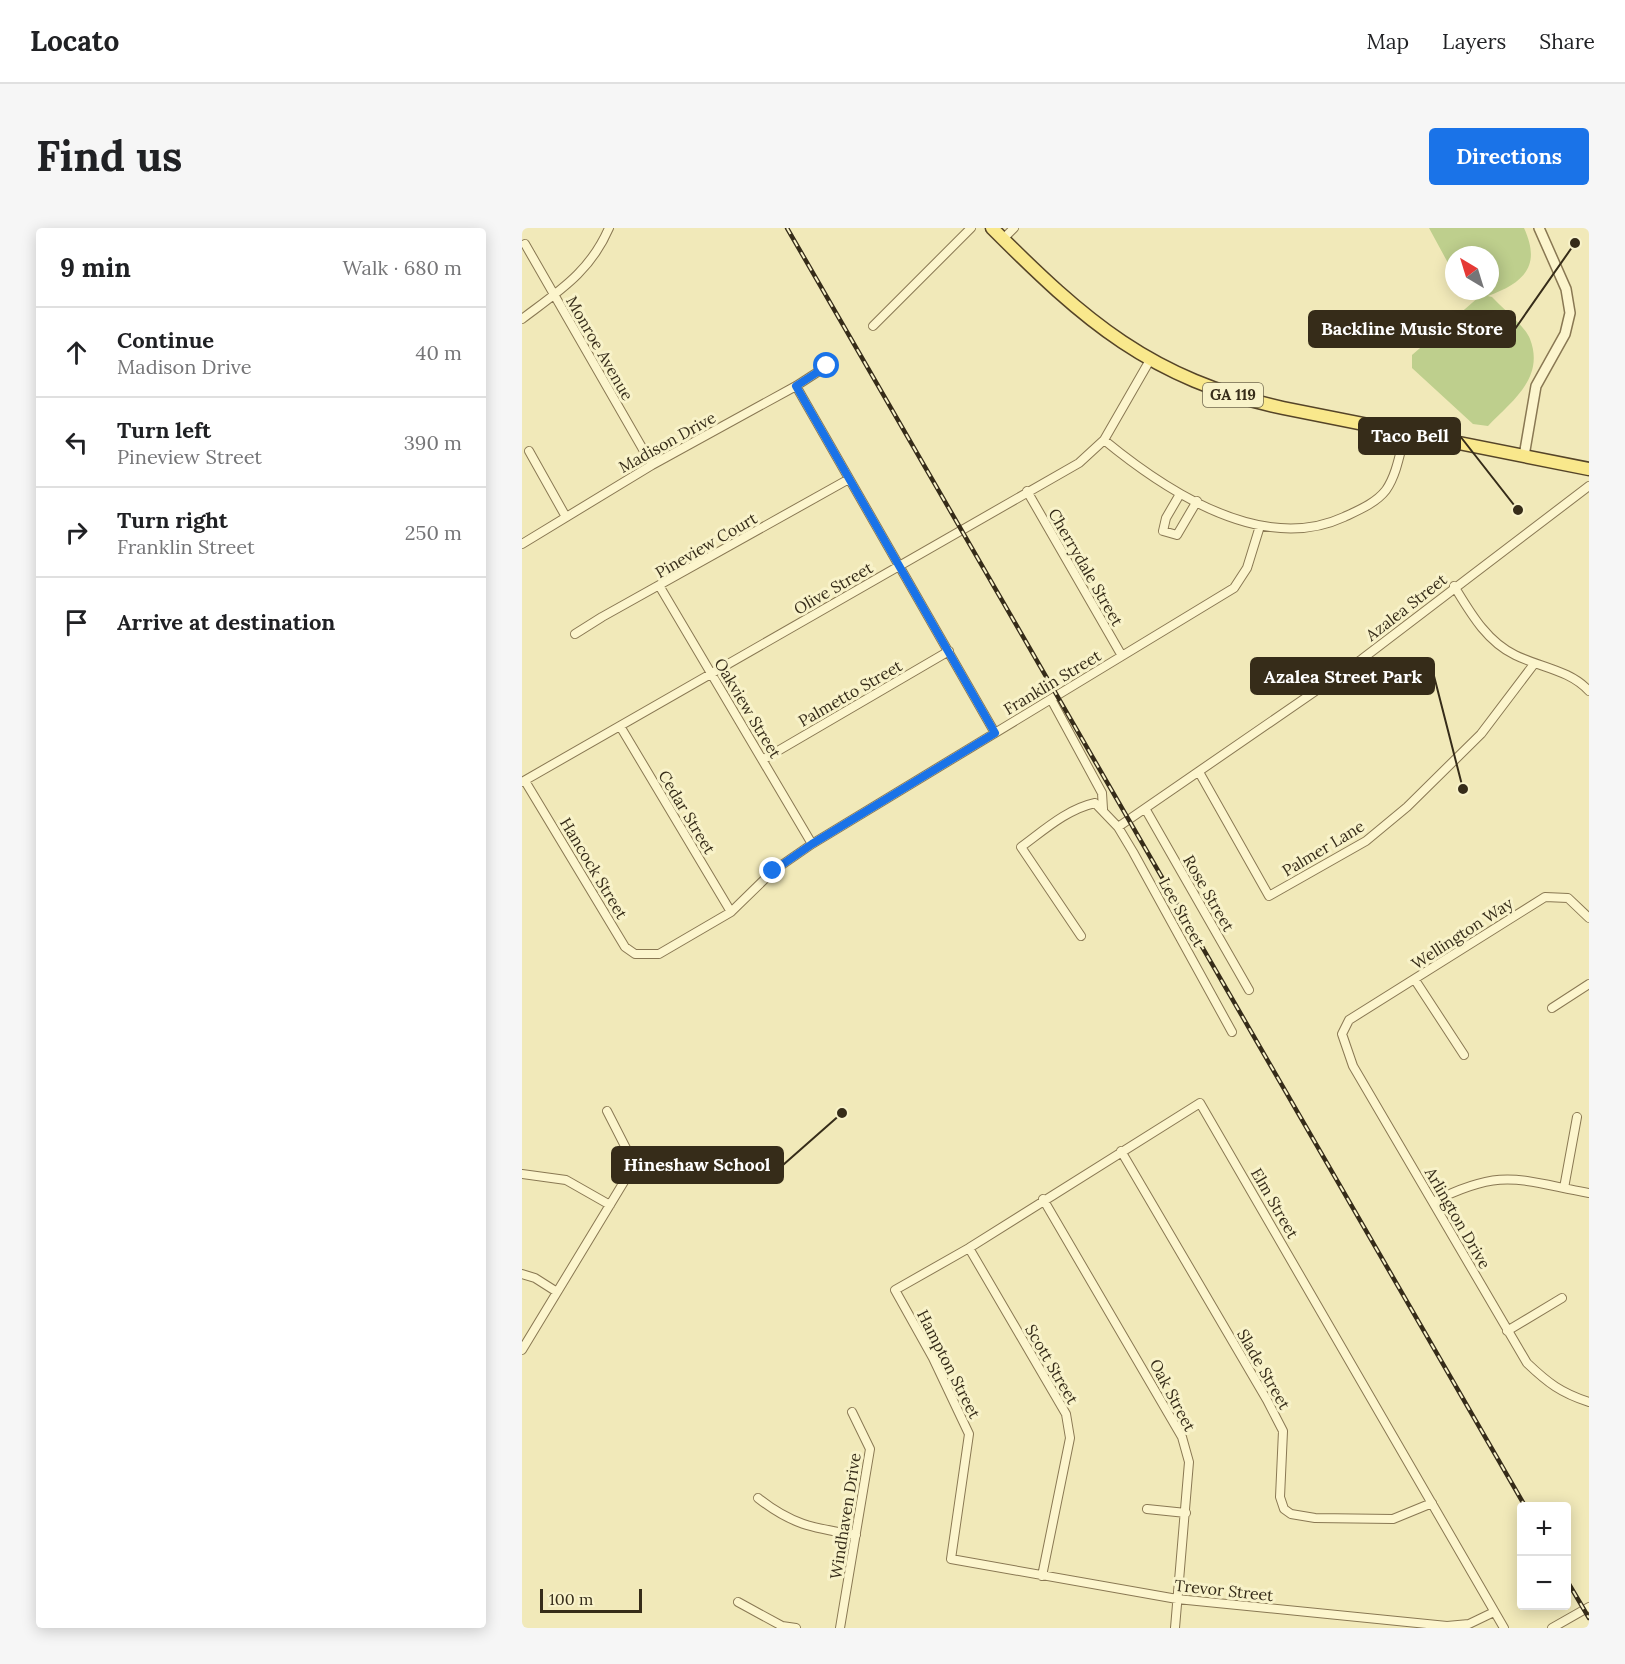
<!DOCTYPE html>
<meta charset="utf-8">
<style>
:root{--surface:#fff;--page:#f6f6f6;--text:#202124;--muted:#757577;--line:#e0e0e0;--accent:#1a73e8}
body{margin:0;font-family:Lora,serif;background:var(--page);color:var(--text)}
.controls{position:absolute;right:18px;bottom:18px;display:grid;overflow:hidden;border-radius:6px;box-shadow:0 3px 15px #0003}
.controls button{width:54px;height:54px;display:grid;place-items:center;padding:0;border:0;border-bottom:2px solid var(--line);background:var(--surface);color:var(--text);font:30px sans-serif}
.compass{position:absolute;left:923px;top:18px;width:54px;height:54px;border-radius:50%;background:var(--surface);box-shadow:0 3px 15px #0003;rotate:322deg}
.scale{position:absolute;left:18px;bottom:15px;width:102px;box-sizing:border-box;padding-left:6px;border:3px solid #362c19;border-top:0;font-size:16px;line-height:21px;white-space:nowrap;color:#362c19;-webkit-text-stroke:4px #f8f2c9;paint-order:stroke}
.stop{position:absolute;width:18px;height:18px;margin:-14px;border:4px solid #1a73e8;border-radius:50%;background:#fff}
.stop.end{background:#1a73e8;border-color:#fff;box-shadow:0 2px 6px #0008}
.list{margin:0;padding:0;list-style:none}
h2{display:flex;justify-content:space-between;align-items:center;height:78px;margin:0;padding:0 24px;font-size:26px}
h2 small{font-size:20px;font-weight:400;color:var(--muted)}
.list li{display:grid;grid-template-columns:39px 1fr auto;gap:18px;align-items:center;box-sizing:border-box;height:90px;padding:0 24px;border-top:2px solid var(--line)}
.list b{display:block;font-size:22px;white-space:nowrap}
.list p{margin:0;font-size:20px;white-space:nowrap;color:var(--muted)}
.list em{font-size:20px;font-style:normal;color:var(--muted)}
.icon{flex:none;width:33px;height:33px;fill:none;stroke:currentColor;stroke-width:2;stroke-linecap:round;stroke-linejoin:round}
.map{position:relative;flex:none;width:1067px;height:1400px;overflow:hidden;border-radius:6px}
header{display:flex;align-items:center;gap:36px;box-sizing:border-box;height:84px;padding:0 30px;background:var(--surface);border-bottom:2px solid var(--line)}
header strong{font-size:28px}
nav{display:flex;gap:33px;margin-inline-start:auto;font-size:21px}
.intro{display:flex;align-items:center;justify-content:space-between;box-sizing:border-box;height:144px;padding:0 36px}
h1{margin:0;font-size:42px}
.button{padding:15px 27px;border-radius:6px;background:var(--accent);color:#fff;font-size:21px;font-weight:700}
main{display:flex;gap:36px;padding:0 36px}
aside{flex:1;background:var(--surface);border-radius:6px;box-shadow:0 3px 15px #0003}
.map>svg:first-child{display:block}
</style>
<header>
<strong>Locato</strong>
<nav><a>Map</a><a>Layers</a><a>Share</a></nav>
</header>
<div class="intro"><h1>Find us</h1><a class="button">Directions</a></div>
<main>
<aside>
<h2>9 min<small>Walk · 680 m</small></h2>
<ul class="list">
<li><svg class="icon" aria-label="ahead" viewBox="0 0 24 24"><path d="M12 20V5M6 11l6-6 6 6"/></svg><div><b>Continue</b><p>Madison Drive</p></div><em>40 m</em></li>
<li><svg class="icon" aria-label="left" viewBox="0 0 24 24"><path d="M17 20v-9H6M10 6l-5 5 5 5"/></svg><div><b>Turn left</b><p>Pineview Street</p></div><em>390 m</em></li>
<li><svg class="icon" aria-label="right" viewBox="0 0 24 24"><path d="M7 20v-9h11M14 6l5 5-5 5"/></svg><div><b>Turn right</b><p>Franklin Street</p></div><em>250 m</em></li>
<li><svg class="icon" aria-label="arrive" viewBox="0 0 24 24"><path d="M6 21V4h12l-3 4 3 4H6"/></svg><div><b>Arrive at destination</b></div></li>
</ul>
</aside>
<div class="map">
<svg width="1067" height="1400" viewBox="0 0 1067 1400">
<rect width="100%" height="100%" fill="#f1e9b9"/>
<path fill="#becf8d" d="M907,0H1002C1020,39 1001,55 966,68L970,69C979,79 1004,99 1008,111C1023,150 990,173 966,198L951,196L890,140V127L958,68H962L953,63H968V27H932V46Z"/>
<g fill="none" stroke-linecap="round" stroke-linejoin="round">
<g stroke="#897853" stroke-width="10">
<path id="minor" d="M481,11L492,0
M3,16L130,237
M0,91C37,63 68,44 87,0
M351,98L449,0
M274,158L473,505
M582,212C644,263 740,327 822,289C837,282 854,275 864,262C875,246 878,224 883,206
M7,223L44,289
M505,263L600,428
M658,266L644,290L641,303L655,307L675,273
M0,316L130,237L274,158L305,138
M932,358C948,384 964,413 993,427C1017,439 1048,442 1067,463
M138,359L290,616
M53,406L80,389L327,251
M529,471L580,565L581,581
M98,498L209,684
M242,531L427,423
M677,544L747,668L844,613L885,579L959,506L1012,436
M3,553L103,719L113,726H137L209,684L251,643L290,616L712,360L725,340L738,298
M0,554L557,235L582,212L628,132
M624,582L727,762
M596,599L840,431L1067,258
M1067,690L1046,670L1023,669L827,792L820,806L831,838L1005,1135C1026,1155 1039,1165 1067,1174
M559,708L499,619C521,603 545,581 573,575L596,599L611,624L710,804
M893,752L942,827
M1030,780L1067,756
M599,923L745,1172L761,1203L758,1269L762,1281L769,1286L793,1290L871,1291L910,1275
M0,946L44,952L88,977
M1042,960L1055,889
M521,971L660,1209L667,1234L653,1400
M911,974C980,939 996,952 1067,965
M447,1020L544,1186L548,1210L520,1348
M0,1046L13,1050L35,1064
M985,1103L1040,1070
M0,1122L103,952L108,928L85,883
M236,1270C270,1297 291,1300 334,1307
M625,1281L664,1285
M216,1374L260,1398L274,1400
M972,1384L947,1396L925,1398L655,1371L429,1331L447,1206L411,1130L373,1062L447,1020L678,875L982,1400
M318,1400L348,1221L330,1184
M1030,1400L1067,1379"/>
</g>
<g stroke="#897853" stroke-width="12">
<path id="tertiary" d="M1002,228L1014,158L1043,106L1048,85L1044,61L1017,0"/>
</g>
<g stroke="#554428" stroke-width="15">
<path id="primary" d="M470,0C563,93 628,151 761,180L1067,241"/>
</g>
<use href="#minor" stroke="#fcf5cd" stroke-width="8"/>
<use href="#tertiary" stroke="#fcf5cd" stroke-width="9"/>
<use href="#primary" stroke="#f9e88c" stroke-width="12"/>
<g stroke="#362c19" stroke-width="4.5">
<path id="rail" d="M265,0L1003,1278
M1044,1351L1067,1390"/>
</g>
<use href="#rail" stroke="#f8f2c9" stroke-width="2" stroke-dasharray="7" stroke-linecap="butt"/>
</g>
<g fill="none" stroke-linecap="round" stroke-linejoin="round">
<path stroke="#1a73e8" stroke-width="8" d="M251,643L290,616L473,505L274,158L305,138"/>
</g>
<g text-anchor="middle" stroke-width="6" stroke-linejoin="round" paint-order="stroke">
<rect fill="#f8f2c9" stroke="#70674e" stroke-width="1.5" x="681" y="155" width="60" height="24" rx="4.5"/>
<g font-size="15" font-weight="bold" fill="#362c19">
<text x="711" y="172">GA 119</text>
</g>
<g font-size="16" fill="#362c19" stroke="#f8f2c9">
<text transform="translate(78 120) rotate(60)" y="6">Monroe Avenue</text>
<text transform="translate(145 214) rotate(-29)" y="6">Madison Drive</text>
<text transform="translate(184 317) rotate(-30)" y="6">Pineview Court</text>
<text transform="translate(564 339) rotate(60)" y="6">Cherrydale Street</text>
<text transform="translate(311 360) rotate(-30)" y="6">Olive Street</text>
<text transform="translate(884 379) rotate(-38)" y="6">Azalea Street</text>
<text transform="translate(530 454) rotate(-31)" y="6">Franklin Street</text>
<text transform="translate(328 465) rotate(-30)" y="6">Palmetto Street</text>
<text transform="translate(226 480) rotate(59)" y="6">Oakview Street</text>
<text transform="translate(165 584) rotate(59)" y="6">Cedar Street</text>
<text transform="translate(801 620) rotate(-31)" y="6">Palmer Lane</text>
<text transform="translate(72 640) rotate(59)" y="6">Hancock Street</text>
<text transform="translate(687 665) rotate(60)" y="6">Rose Street</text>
<text transform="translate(660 684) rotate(61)" y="6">Lee Street</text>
<text transform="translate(940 705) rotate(-33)" y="6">Wellington Way</text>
<text transform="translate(753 975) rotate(60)" y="6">Elm Street</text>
<text transform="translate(936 990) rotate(60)" y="6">Arlington Drive</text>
<text transform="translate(427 1136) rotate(63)" y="6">Hampton Street</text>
<text transform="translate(530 1136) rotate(60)" y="6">Scott Street</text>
<text transform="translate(742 1141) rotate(60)" y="6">Slade Street</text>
<text transform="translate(651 1167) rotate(62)" y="6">Oak Street</text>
<text transform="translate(323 1288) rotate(-81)" y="6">Windhaven Drive</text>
<text transform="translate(702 1362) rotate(6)" y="6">Trevor Street</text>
</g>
</g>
<path fill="none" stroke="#362c19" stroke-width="2" d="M1053 15L993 101M996 282L938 208M941 561L912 448M320 885L261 937"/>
<g fill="#362c19" stroke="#f8f2c9" stroke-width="2">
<circle cx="1053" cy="15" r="6"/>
<circle cx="996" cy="282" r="6"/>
<circle cx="941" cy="561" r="6"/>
<circle cx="320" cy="885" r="6"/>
</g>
<g fill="#362c19" stroke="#362c19" stroke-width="2">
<rect x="787" y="83" width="206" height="36" rx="6"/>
<rect x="837" y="190" width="101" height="36" rx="6"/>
<rect x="729" y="430" width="183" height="36" rx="6"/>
<rect x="90" y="919" width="171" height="36" rx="6"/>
</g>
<g font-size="18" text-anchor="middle" font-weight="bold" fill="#fff">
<text x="890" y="107">Backline Music Store</text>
<text x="888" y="214">Taco Bell</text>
<text x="821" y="455">Azalea Street Park</text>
<text x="175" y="943">Hineshaw School</text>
</g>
</svg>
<div class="controls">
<button>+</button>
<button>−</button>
</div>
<svg class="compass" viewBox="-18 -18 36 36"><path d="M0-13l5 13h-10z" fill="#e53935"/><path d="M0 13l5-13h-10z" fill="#757577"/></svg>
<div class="scale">100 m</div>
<div class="stop" style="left:305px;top:138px"></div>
<div class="stop end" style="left:251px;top:643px"></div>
</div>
</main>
